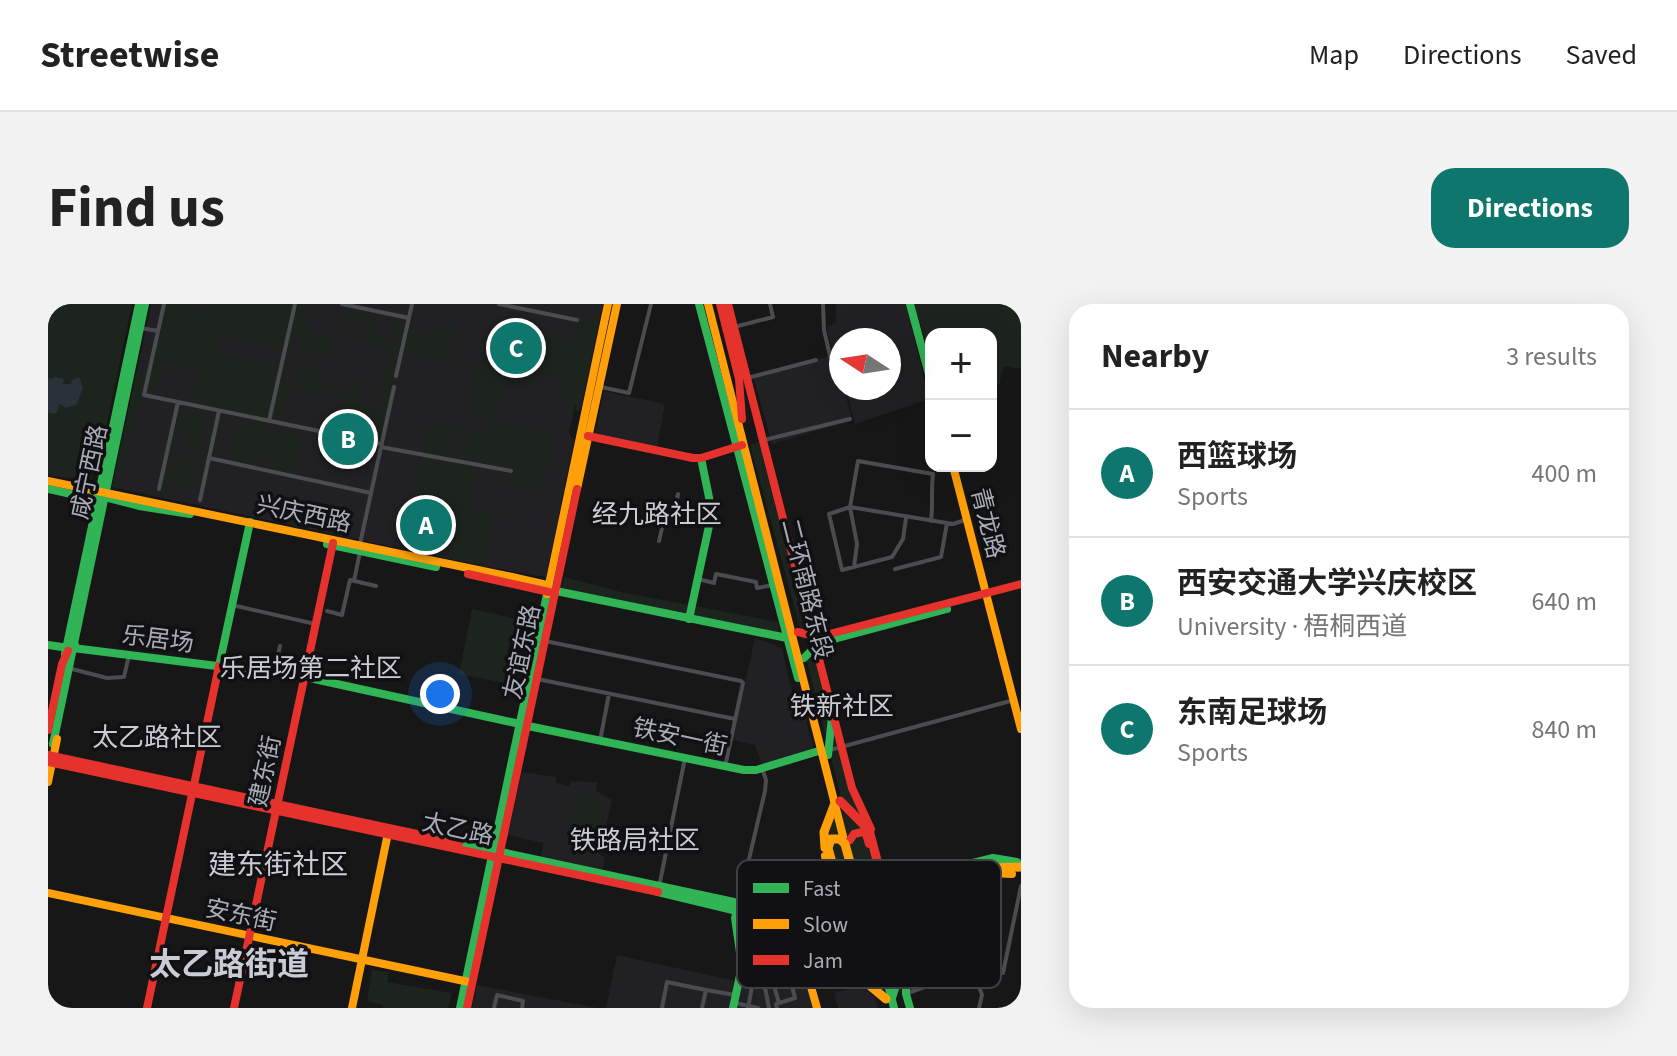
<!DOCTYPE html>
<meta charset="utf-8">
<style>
:root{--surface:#fff;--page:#f2f2f2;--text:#222;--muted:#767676;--line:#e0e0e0;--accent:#0f766e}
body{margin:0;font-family:"Source Sans 3","Noto Sans SC",sans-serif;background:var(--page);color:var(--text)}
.controls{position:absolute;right:24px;top:24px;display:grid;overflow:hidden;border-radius:16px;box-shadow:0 8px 32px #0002}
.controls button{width:72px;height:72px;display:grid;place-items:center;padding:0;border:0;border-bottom:2px solid var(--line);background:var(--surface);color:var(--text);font:40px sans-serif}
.compass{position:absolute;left:781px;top:24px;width:72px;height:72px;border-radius:50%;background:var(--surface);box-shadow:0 8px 32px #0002;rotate:282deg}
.you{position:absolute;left:392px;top:390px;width:28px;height:28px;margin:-20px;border:6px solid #fff;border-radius:50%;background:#1a73e8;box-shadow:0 0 0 12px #1a73e833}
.badge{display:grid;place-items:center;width:52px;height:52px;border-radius:50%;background:var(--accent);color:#fff;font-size:26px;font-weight:700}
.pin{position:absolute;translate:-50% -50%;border:4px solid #fff;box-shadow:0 2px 8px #0006}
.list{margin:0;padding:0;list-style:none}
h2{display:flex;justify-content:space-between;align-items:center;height:104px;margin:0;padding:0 32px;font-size:34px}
h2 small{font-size:26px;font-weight:400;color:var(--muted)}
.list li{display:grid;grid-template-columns:52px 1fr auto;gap:24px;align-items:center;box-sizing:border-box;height:128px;padding:0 32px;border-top:2px solid var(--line)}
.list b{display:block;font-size:30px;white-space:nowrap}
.list p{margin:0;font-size:26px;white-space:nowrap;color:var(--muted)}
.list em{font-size:26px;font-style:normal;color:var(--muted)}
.map{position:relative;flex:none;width:973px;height:704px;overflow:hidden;border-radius:24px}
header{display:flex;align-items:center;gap:48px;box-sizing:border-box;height:112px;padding:0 40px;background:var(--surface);border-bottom:2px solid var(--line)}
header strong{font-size:38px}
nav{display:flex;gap:44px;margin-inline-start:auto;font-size:28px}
.intro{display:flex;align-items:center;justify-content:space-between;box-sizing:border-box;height:192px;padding:0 48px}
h1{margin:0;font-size:56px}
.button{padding:20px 36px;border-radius:24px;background:var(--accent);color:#fff;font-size:28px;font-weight:700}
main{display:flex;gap:48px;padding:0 48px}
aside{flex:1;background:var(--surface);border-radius:24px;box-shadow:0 8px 32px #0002}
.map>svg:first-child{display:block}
</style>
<header>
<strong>Streetwise</strong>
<nav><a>Map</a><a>Directions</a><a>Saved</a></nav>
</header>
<div class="intro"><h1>Find us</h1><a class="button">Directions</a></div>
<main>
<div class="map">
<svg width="973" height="704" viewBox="0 0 973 704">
<rect width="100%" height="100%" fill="#171717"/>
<path fill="#212123" d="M103,0H555L534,98L528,97L521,129L526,137L498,273L434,262L64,183Z
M788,0H858L881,95L807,120L798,84H841V36H793V67L788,49L784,50L779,23L788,18Z
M787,51L793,84H796L804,116L724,140L705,72Z
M556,87L617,100L609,144L547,131Z
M707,334L734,344L743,385L754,399L766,447L715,463L707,441L684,436Z
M474,468L508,473V479L521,482L523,477L550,478L548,487L564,496L552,551L557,553L554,568L493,553L495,539L460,531Z
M569,651L688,677L753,654L766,704H558Z
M429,681L550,704H424Z
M812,682L827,693L830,704H790L786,689Z"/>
<path fill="#1d241e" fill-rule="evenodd" d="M0,0H84L50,162H46L43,177L0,171Z
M116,0H129L162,8L164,0H260L255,23L263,24L262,29L289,35L288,40L277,47L274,58L266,57L267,51L262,50L260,55L251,54L255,35L262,37L263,32L246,31L236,76L243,78V81L258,84L259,79L247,76L250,59L259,61V67L263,68L265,62L273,64L270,76L278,85L280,78L287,88L278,93L241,85L236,109L231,108L229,116L222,114L221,117L171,107V110L175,111L167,147L169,152L181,154L191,113L220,119L210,164L161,154L152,194L148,193L165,109L136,103L135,108L158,113L151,146L137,143L140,128L130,126L123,161L132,162L134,150L150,153L143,185L119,180L115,194L109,192L130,98L143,101L151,66L116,58L108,93L97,91ZM171,31L234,43L238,38L231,70L230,63L167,49Z
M866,0H973V65L956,62L951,81L943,79V30H883V54Z
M300,6L360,18L376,31L362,46L378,32L398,53L380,31L388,22L405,26L400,54L456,65L457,62L440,59L448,19L525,36L524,42H527L533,14L551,18L532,107H528V101L522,106L514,93L517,75L487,69L485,81L455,75L445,115L432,113L425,101L430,98V92L427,89L422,60L354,46L334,138L295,130V126L304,128L308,110L299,108L302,98L284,94L303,83L304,77L310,78L306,98L330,103L342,46L319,41L320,35L314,34L315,30L323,32V37L330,32L340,35L343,41L349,17L327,12L324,28L317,26L319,16L315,18L303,16L299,18L296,34H294Z
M88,71L98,73L95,90L88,99L70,184L64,183Z
M382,117L405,124L400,148H405L410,125L416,126L411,149L416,151L422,127L442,129L445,119L505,130L492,187L459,181L463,164L426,155L422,158L430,161L418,209H420L421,204L452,210L451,216H445L435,261L407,255L408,249L354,236L362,197L381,201L384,192L366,188Z
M222,125L254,132L246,168L221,163L222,158L215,156Z
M713,137L762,325L757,326L752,323L702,141Z
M516,273L573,288L730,318L732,330L514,284Z
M424,305L474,316L470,335L462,334L458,358L465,360L461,380L411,370Z
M768,351L816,516L793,493L758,354Z
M539,490L550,493L556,503L548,545L541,553L529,554L520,546L518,539L526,500L532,492Z
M799,507L815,522L832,584L799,596L779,529L786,509Z
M828,598L836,600L852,660L845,682L833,686L816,674L801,605Z
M324,666L341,668L339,678L404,689L400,704H335V701L319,697Z"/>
<path fill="#2a3239" d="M6,73L16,75L15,80H23L24,76L31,73L35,83L29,100L18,104L11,100L10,107L6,110L0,108V74L5,75Z"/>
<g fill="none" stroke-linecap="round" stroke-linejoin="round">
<path stroke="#343537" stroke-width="9" stroke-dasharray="9 4.5" stroke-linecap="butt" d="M0,440V439"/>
<path stroke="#4b4c50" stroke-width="4" d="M116,0L96,91L334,140
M294,0L361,14
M451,0L529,16
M775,0L776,26L782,52
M686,23L725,13L722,0
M93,24L110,27
M348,72L364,0
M699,74L768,56
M553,83L581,89L603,0
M221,117L247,0
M716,136L802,115
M333,143L463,167
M161,154L323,189
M111,185L130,98
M152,196L171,107
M625,213L630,190
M858,214L855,235L844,253L794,266L781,210L802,203L905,220L920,215
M611,237L617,211L662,221
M312,240L346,83
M806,263L809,240L802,203L810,157L885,170C883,187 885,201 883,217
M847,265L893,253L899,219
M650,275L666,279L668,270L708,278L709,284L725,281
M306,277L312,248
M184,301L267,320
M279,307L294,311L302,276L328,282
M497,337L693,377L695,379L677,463
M24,365L59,374L76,373L81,351
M226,369L232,342
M489,375L687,415
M552,437L561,390
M782,446L966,396
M611,583L637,454
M795,589L832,578
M690,602L717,487L718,476L714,464
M800,614L838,604
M694,662L707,668L754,652
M925,665L934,691L931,704
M722,668L731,699
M658,686L687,691
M860,689L925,665L937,663L955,669L973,582
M687,699L710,704
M446,704L449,691L475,697L474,704
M614,704L619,678L658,686L654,704
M700,704L706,672L715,674L721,704
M729,704L728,700L747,694L739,663"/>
<path stroke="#30b455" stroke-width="8" d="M651,0L750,374
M862,0L883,78
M0,185L50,196L52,194
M52,192L91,202L142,210
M279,240L388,263
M508,287L744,335
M641,315L664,208L653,154
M0,341L21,344
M27,341L25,344L257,373L472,420
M17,350L91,0
M756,354L771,339L899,305
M171,362L202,218
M480,422L696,466H708L774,446
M5,440L97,0
M780,451L784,413
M411,539L686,598L690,602L687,614L694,662L685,704
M838,576L845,579L945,554L969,558
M610,588L722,615H756
M840,610L851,652L845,660L834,657L846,704
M858,663V690L862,704
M844,694L854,663L853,649
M412,704L499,290"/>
<path stroke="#ff9f0a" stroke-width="8" d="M660,0L797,540
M905,162L973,425
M0,177L464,273L499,281L508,287
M529,185L569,0
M499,290L560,0
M0,478L9,435
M873,584L943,569L964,570
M0,589L421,678
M727,610L787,595L777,552
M745,619L769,704
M857,651L844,603L846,598L881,588
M304,704L340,529"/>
<path stroke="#e5322d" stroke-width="8" d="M672,0L691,75L694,115
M680,0L804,484L823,525
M540,132L645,154H653L694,141
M420,270L501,288
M750,328L770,333L973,280
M0,426L14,360L20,347
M0,451L411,539
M0,458L610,588
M802,536L806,530L814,528L818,530L821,540
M782,610L790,611L793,616L806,663
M99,704L171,362
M186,704L285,239
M419,704L529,185"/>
<path stroke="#30b455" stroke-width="9" d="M756,615L803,602"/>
<path stroke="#ff9f0a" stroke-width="9" d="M777,544L776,528L787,499
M802,602L798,610L812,663L816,666L821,665L828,654L797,540L792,535H783L780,544L793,592L797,597C803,597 809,596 815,595L908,570L941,564L973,563
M842,609L840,597L848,590
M808,660L814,675L838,695"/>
<path stroke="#e5322d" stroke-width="9" d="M792,497L821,526L836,583L848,585"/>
</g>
<g text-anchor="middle" stroke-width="7" stroke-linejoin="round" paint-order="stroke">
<g font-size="24" fill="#a8adb8" stroke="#111113">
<text transform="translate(41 168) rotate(-78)" y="8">咸宁西路</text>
<text transform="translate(256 210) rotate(12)" y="8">兴庆西路</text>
<text transform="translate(940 219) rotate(76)" y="8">青龙路</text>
<text transform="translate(759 285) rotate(76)" y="8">二环南路东段</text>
<text transform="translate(110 335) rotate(7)" y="8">乐居场</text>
<text transform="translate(474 348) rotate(-78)" y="8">友谊东路</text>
<text transform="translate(632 433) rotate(12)" y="8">铁安一街</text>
<text transform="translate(217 467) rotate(-78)" y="8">建东街</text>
<text transform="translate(410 525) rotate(12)" y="8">太乙路</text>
<text transform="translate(193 611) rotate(12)" y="8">安东街</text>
</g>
<g font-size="26" fill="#c9ccd4" stroke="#111113">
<text x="609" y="219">经九路社区</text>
<text x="263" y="373">乐居场第二社区</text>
<text x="794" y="411">铁新社区</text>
<text x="109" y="442">太乙路社区</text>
<text x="587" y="545">铁路局社区</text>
</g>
<g font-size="28" fill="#c9ccd4" stroke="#111113">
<text x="230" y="570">建东街社区</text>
</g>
<g font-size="32" font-weight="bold" fill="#c9ccd4" stroke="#111113">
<text x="181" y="671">太乙路街道</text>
</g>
</g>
<rect x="689" y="556" width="264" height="128" rx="12" fill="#111113" stroke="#3e4045" stroke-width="2"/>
<rect x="705" y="579" width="36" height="10" fill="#30b455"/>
<rect x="705" y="615" width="36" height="10" fill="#ff9f0a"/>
<rect x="705" y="651" width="36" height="10" fill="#e5322d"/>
<g font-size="22" fill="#a8adb8">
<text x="755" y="592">Fast</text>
<text x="755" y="628">Slow</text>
<text x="755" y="664">Jam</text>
</g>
</svg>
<div class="controls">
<button>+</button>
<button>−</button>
</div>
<svg class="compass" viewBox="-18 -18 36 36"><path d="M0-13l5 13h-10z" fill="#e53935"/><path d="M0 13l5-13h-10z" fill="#767676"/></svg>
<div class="you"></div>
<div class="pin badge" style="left:378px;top:221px">A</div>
<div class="pin badge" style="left:300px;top:135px">B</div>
<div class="pin badge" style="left:468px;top:44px">C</div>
</div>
<aside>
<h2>Nearby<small>3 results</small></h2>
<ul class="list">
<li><span class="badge">A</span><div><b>西篮球场</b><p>Sports</p></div><em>400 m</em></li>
<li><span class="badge">B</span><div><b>西安交通大学兴庆校区</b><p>University · 梧桐西道</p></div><em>640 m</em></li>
<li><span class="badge">C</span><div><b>东南足球场</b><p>Sports</p></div><em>840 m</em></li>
</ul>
</aside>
</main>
